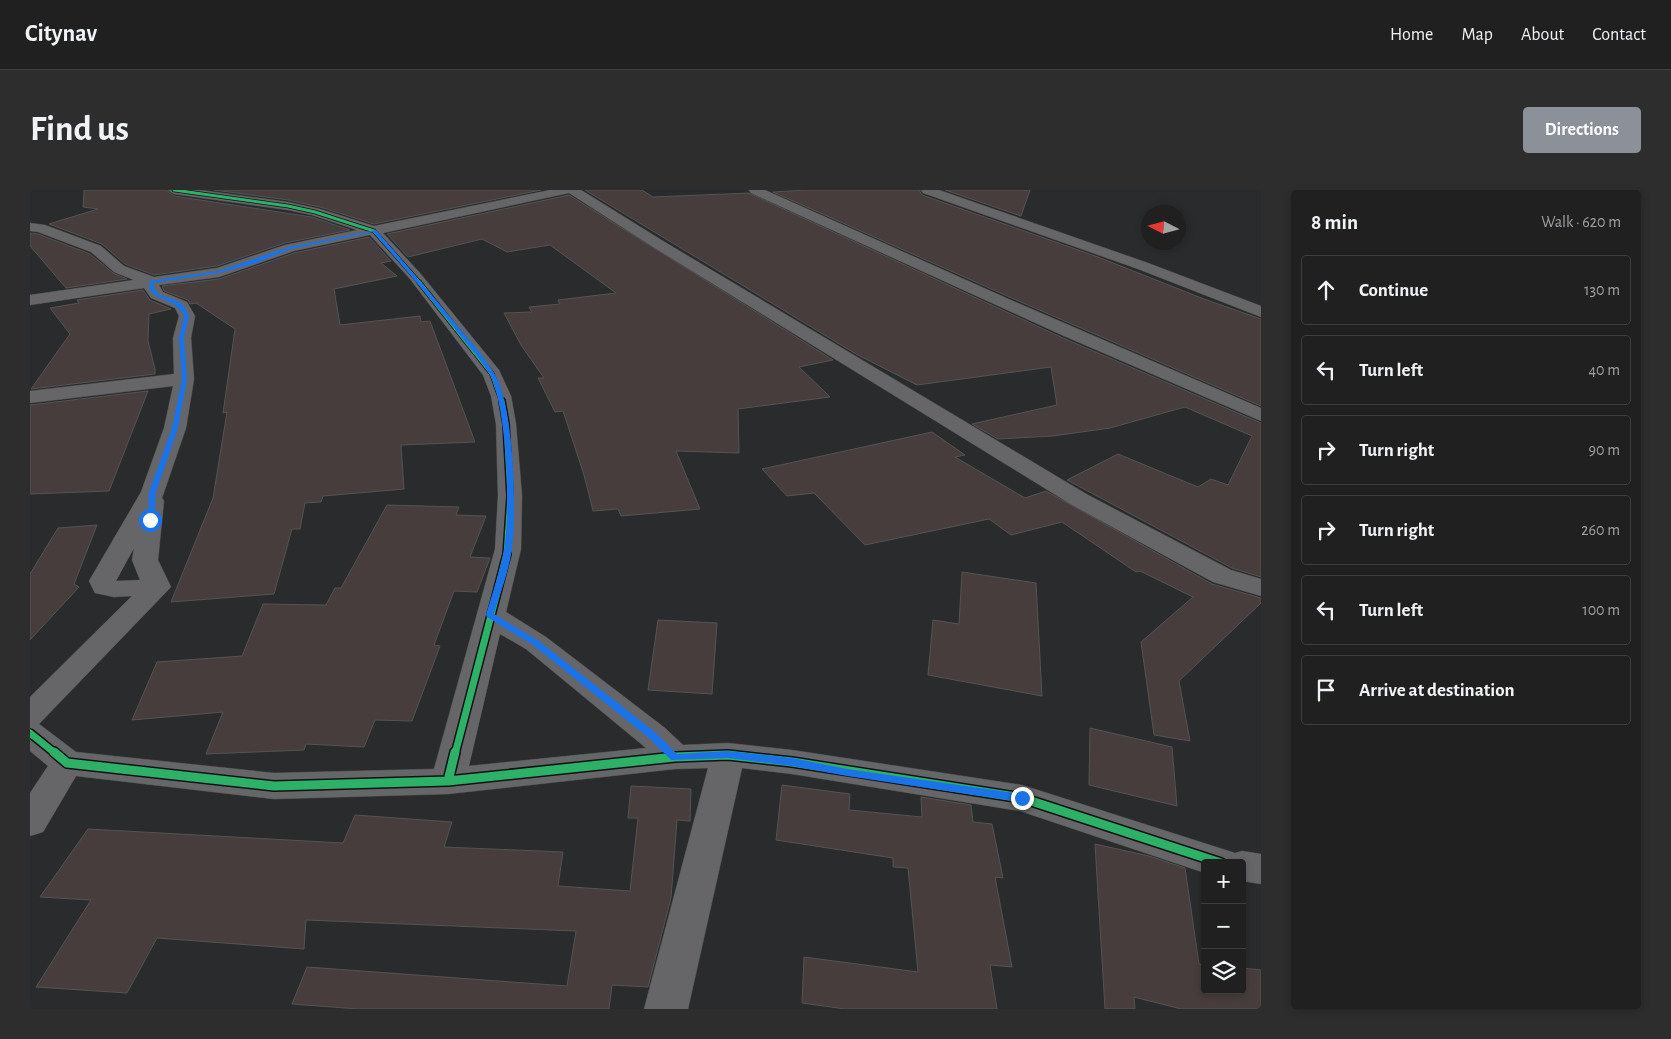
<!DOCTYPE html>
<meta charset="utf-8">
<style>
:root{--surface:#202021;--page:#2d2d2e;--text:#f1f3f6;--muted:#a2a3a5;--line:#3d3e3f;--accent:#8c9099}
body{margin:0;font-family:"Alegreya Sans",sans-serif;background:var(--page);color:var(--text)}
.controls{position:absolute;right:15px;bottom:15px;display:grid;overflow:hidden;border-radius:5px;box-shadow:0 2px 8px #0003}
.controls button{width:45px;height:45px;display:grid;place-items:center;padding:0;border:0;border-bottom:1px solid var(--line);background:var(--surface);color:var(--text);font:25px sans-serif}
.compass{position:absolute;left:1111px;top:15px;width:45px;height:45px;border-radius:50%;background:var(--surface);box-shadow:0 2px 8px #0003;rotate:276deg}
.stop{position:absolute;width:15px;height:15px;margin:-11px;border:4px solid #1a73e8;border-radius:50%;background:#fff}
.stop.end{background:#1a73e8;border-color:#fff;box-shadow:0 1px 5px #0008}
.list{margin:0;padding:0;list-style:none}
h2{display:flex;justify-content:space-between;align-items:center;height:65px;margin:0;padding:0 20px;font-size:21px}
h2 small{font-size:16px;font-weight:400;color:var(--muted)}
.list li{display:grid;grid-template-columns:32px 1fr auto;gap:15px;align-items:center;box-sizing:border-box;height:70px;margin:0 10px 10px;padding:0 10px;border:1px solid var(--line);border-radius:5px}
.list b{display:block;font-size:19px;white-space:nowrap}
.list em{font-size:16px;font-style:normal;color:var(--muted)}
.icon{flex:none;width:28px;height:28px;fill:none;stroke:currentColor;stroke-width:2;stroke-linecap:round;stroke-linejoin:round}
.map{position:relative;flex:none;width:1231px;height:819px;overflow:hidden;border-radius:5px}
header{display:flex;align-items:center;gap:30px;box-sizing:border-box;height:70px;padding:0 25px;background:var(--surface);border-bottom:1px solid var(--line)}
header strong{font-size:24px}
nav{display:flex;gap:28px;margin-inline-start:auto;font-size:18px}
.intro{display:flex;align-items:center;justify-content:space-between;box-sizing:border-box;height:120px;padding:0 30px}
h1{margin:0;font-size:35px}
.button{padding:12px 22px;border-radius:5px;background:var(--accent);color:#fff;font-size:18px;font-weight:700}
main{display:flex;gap:30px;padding:0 30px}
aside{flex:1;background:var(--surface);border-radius:5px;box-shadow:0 2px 8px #0003}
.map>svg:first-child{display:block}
</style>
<header>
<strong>Citynav</strong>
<nav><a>Home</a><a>Map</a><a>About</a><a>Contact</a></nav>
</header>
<div class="intro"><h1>Find us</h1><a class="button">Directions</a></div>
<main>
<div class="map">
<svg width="1231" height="819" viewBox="0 0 1231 819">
<rect width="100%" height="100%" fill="#2a2b2c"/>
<path fill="#483d3d" stroke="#545454" d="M54,0H136L144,6L282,27L320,40L255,53L187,76L124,85L95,74L72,54L19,34L68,19L53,17Z
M184,0H511L344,34L290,17L258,10Z
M555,0H612L623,7L719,3L1033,148L1231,233V387L1202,378L1037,290L1088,264L1168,297L1181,289L1198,295L1222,246L1155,217L1080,238L1023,246L968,249L942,234L1027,215L1021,177L887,195L826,164Z
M776,0H889L892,5L1068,67L1174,109L1231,129V216L984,109L743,2Z
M915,0H1000L991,26Z
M539,5L803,170L769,177L800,207L708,219L709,263L646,261L670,319L591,326L588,319L563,321L554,285L533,221L525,222L508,188H514L491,155L474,123L502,122L499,117L530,114L528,110L586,103L520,55L477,62L452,49L378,67L357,44Z
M0,43L8,44L60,64L83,83L97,89L36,98L0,56Z
M339,47L361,71L351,73L367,86L304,99L310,135L390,126L391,132L400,131L445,252L371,255L374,299L293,306L291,312L275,313L270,339H262L244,404L141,412L183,308L197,222L193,223L205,139L166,113L160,114L158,110L134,101L132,96L189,89L264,63Z
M113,100L120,110L141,119L119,124L118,151L125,179V184L1,199L40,144L20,118L49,113L47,110Z
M118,201L79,301L0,304V215Z
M902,242L935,265L925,267L995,308L1016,301L1182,394L1231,408V413L1149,491L1160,551L1124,545L1111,452L1163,407L1110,381L1106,382L1032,332L981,345L959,329L835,355L784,303L757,306L732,279Z
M357,315L429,317L426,325L456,326L440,367L460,368L447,402L424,401L404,455L410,456L382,531L345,530L334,557L276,554L274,560L176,564L193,522L102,530L127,472L212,466L233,414L296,415L305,398H311Z
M67,335L44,394L49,397L0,450V384L28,338Z
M932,382L1006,393L1012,506L898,485L903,430L929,434Z
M628,430L687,433L682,504L618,500Z
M1060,538L1142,557L1147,616L1059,595Z
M752,595L820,604L819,620L892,627L891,607L941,615L943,632L962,634L973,688L965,687L982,777L960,775L967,819H815L772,813L774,767L888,782L878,678L863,677V668L746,650Z
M601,596L661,599L660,631L647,630L641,708L618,797L582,795L579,819H328L262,814L277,777L537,796L546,741L276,730L274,759L127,748L97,803L6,797L61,710L10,707L58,639L313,653L325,625L422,632L414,657L533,662L528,696L600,701L608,628H598Z
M1065,654L1119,666L1155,678L1169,774L1175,775V800H1212V778L1231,780V819H1151L1104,807L1105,819H1075Z"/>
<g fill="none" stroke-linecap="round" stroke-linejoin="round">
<g stroke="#474849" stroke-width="1">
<path id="street" d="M138,0H170L258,12L290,19L344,36L520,0H551L633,51L1058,305L1201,380L1231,389V406L1183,392L1042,315L623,57L539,3L353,43L390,83L469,180L481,206L486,234L492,306L491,359L476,422L516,447L635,538L653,555L698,553L762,560L992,595L1205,663L1212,661L1231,664V694L1212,691V673H1175V683L990,621L762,584L712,578L658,819H614L678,578L645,579L418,604L244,609L46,586L13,642L0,646V603L18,576L0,561V507L102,406L84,407L65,403L59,391L111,302L134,238L143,196L0,213V201L144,184L143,148L149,126L145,118L121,108L114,98L0,115V105L104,90L84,82L61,62L8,42L0,41V33L15,35L71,56L94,76L124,87L187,78L255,55L327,40L282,25L258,20L144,4ZM340,45L380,89L453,185L461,206L466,234L468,306L465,359L404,579L244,583L46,562L9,534L141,397L128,370L134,311L132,308L156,238L164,189L161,148L165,126L157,112L133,102L129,95L189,87L264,61ZM104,358L102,370L110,390L86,391ZM470,444L496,459L616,558L439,576Z
M719,0H735L983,111L1231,218V231L1034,146L721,3Z
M891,0H909L1118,73L1231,116V127L1108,79L893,3Z"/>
</g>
<use href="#street" fill="#666668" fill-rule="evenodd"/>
<g stroke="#121214" stroke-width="4.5">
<path id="cycleway-far4" d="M144,0L258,16L285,22L344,41L390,93"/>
</g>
<g stroke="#121214" stroke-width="5.5">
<path id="cycleway-far3" d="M389,92L462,184L472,212"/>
</g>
<g stroke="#121214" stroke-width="8">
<path id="cycleway-far2" d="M472,211L476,234L480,306L476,365"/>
</g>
<g stroke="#121214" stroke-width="10">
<path id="cycleway-far1" d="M0,543L26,564
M425,564L477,364"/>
</g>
<g stroke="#121214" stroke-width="12">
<path id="cycleway" d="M24,562L37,573L244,596L418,591L645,567L698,565L762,572L992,608L1191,673
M418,591L425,562"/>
</g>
<use href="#cycleway-far4" stroke="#2db169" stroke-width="3"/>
<use href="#cycleway-far3" stroke="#2db169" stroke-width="4"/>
<use href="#cycleway-far2" stroke="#2db169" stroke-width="5"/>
<use href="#cycleway-far1" stroke="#2db169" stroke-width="7"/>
<use href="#cycleway" stroke="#2db169" stroke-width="9"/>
</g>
<path fill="#1a73e8" d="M346,40C373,71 400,103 427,135C439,150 454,166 464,183C484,214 487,321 482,359C479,381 470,403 464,424L509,451L626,543L647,564L698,561L762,568L817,579L992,604L996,605L998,608L996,611L992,612L817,586L762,576L698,568L641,570L619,548L503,455L457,427L456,425C462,404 470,382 474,360C481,324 477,213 459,183C448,166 434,151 422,135C396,103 370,73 343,42L261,59L226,73L189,83L123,93C125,110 143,105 153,115C156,118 157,123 159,126L154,148L157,189L148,238L126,302L124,330L118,331L119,302L142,238L152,189L149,148L154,126C146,110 132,112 120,101L119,91L188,81L259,57Z"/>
</svg>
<div class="controls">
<button>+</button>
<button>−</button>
<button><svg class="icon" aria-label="layers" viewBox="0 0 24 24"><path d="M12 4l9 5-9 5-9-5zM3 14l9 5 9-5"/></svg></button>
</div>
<svg class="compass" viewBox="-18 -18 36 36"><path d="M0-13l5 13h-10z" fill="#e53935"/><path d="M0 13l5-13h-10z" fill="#a2a3a5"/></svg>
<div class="stop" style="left:120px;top:330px"></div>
<div class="stop end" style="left:992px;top:608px"></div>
</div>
<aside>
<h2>8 min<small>Walk · 620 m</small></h2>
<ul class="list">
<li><svg class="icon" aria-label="ahead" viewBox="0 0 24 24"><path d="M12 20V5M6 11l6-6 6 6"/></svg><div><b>Continue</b></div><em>130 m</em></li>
<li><svg class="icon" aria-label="left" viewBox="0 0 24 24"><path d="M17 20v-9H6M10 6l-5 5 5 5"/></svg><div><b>Turn left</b></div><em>40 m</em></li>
<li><svg class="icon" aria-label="right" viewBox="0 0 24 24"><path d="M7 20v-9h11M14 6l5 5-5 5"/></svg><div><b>Turn right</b></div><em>90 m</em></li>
<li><svg class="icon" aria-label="right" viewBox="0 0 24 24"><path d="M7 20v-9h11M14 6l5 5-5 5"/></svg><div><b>Turn right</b></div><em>260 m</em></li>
<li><svg class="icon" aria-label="left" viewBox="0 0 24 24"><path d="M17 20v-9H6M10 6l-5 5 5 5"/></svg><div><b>Turn left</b></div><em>100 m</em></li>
<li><svg class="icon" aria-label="arrive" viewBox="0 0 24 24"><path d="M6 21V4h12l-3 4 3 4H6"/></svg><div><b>Arrive at destination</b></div></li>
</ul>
</aside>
</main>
